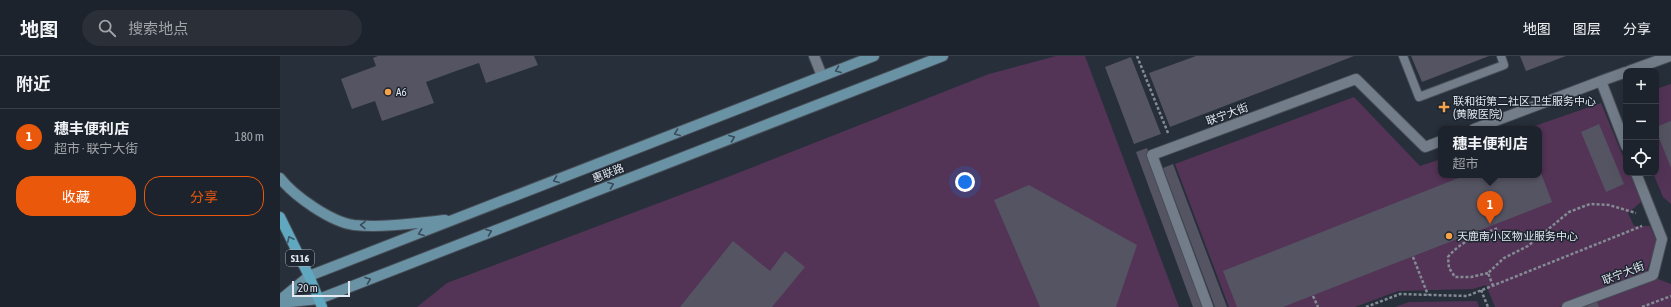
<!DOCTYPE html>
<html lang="zh">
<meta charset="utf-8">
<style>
:root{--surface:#1d232c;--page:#2a2f38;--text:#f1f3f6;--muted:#a0a4a9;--line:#3b4048;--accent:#ea580c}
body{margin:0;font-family:"Asap Condensed","Noto Sans SC",sans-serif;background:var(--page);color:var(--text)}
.controls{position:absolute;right:12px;top:12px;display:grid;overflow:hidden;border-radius:8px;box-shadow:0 4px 16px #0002}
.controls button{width:36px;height:36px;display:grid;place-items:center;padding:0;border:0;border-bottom:1px solid var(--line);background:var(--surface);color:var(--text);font:20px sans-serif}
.scale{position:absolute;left:12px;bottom:10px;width:58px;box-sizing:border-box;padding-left:4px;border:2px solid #e3e9f0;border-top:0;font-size:11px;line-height:14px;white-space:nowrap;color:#e3e9f0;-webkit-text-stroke:3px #1d2530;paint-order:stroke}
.you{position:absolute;left:685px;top:126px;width:14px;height:14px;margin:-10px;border:3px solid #fff;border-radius:50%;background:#1a73e8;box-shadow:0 0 0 6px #1a73e833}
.badge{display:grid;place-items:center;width:26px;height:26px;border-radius:50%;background:var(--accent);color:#fff;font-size:13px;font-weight:700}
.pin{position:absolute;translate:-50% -33px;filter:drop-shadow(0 1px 2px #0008)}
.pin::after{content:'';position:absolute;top:21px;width:14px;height:12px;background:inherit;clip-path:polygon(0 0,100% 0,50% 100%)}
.popup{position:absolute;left:1158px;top:70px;width:104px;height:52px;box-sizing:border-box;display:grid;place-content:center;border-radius:8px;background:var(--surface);filter:drop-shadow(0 1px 3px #0005);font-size:13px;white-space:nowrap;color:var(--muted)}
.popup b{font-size:15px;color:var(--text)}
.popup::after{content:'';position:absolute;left:50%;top:100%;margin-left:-8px;border:8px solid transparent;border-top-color:var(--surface)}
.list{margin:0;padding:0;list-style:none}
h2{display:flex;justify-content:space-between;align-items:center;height:52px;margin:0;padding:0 16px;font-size:17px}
h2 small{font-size:13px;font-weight:400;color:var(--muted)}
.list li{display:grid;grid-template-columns:26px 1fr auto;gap:12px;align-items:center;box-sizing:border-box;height:56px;padding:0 16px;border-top:1px solid var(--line)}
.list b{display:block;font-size:15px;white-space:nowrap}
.list p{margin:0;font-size:13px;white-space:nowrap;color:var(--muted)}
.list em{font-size:13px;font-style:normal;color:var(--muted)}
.actions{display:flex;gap:8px;padding:12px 16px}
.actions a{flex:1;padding:9px 0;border:1px solid var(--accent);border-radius:16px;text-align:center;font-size:14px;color:var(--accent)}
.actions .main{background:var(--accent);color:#fff}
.icon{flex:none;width:22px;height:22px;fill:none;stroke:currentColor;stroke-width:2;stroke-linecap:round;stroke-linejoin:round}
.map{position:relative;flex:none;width:1391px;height:251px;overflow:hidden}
header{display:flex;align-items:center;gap:24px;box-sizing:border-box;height:56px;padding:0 20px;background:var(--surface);border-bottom:1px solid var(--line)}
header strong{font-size:19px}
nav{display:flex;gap:22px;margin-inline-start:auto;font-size:14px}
.search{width:280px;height:36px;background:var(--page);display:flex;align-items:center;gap:10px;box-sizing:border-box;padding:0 14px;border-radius:22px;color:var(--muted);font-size:15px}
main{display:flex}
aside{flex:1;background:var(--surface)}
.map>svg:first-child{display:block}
</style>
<header>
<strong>地图</strong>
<div class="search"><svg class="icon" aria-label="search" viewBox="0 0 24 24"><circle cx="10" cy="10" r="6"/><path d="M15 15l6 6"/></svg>搜索地点</div>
<nav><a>地图</a><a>图层</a><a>分享</a></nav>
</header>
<main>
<aside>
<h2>附近<small></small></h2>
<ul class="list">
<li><span class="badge">1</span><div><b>穗丰便利店</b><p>超市 · 联宁大街</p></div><em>180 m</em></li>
</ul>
<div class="actions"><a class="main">收藏</a><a>分享</a></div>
</aside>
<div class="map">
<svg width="1391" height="251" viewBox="0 0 1391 251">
<rect width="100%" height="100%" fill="#272f3a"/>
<path fill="#533457" d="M776,0H805L899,251H137L167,227L453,119L709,18Z
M1391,28V148L1383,141L1373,117H1376V33Z
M1074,41L1140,110L1161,103V119H1259V73H1246L1321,47L1346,108V117H1350L1361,146L1348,157L1354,170H1370L1377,187L1366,216L1279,251H1215L1206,229L1193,233L1118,235L1075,251H949L895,108Z
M1373,221L1391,228V251H1297Z
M1197,245L1199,251H1115L1129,246Z"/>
<path fill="#555462" d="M98,0H254L258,9L206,27L199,7L176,15L146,26L154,47L102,65L95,45L72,53L61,23L96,10L93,2Z
M916,0H1074L890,71L869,17Z
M1131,0H1209L1142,26Z
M1240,0H1286L1246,15Z
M851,1L881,78L854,88L825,11Z
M1391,65V112L1376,74V71Z
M1319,68L1344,128L1326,136L1301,76Z
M867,92L926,251H913L856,96Z
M893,108L947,251H935L883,112Z
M1259,112L1272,146L1003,251H957L943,215L1186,119H1259Z
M749,129L857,189L836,251H760L714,144Z
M453,185L490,215L505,195L525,211L492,251H400Z
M1317,246L1319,251H1303Z"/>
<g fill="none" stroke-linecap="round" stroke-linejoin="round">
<g stroke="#474e57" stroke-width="10">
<path id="lane" d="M1123,0L1139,41L1224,9L1221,0"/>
</g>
<g stroke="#474e57" stroke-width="12">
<path id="street" d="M534,0L542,20
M1349,15L1390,0
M1321,25L1346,16
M1194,73L1321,25L1346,90
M928,251L872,99L1076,23L1145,91L1161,85
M1287,251L1373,219L1382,183L1356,117"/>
</g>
<g stroke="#474e57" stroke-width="12">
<path id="secondary" d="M0,122C14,140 51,166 74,169C104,172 136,167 165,164
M0,244L29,220L594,0
M0,247L39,243L663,0"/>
</g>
<g stroke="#474e57" stroke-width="12">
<path id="primary" d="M0,161L29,220L42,251"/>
</g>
<path stroke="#848b94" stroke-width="2.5" stroke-dasharray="3 2" stroke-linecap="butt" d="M857,0L888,77
M1133,201L1148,239
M1208,217L1191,221H1175L1169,212L1168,201C1181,185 1199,179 1218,172
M1213,230L1208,217L1224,202L1248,190L1289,156L1310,148L1329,149L1356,157
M1201,234L1208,251
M1033,240L1038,251
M1086,251L1120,238L1187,240L1362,170
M1362,251L1391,240"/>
<use href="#lane" stroke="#737d89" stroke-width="8"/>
<use href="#street" stroke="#737d89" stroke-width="10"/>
<use href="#secondary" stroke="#6a92a5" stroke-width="10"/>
<use href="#primary" stroke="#60a7c0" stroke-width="10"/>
</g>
<defs><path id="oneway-chevron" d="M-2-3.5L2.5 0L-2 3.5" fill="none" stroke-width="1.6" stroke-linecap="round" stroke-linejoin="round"/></defs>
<g stroke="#384b59">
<use href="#oneway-chevron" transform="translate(558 14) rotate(159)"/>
<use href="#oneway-chevron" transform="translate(397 77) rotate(159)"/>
<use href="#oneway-chevron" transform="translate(452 82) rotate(-21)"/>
<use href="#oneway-chevron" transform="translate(276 124) rotate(159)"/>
<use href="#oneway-chevron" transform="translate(331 129) rotate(-21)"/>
<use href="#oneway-chevron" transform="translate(83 169) rotate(-179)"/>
<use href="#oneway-chevron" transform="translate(209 176) rotate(-21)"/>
<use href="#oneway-chevron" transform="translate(141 177) rotate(159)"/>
<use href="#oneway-chevron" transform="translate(88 224) rotate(-21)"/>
</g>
<use stroke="#38596a" href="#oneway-chevron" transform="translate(10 183) rotate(-116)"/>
<g fill="#f6a248" stroke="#1d2530" stroke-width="1.5">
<circle cx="108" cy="36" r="4"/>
<path d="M1162 45h4v4h4v4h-4v4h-4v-4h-4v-4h4z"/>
<circle cx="1169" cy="180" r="4"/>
</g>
<g text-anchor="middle" stroke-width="3" stroke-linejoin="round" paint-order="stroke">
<rect fill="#1d2530" stroke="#a8aeb6" stroke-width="1" x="6" y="194" width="28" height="16" rx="3"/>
<g font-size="10" font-weight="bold" fill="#e3e9f0">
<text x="20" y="206">S116</text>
</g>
<g font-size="11" fill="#e3e9f0" stroke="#1d2530" text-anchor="start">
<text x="116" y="40">A6</text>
<text x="1173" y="49">联和街第二社区卫生服务中心<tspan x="1173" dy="13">(黄陂医院)</tspan></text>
<text x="1177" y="184">天鹿南小区物业服务中心</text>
</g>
<g font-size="11" fill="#e3e9f0" stroke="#1d2530">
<text transform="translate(947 58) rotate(-20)" y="4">联宁大街</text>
<text transform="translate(328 117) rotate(-21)" y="4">惠联路</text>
<text transform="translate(1343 217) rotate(-21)" y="4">联宁大街</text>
</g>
</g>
</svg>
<div class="controls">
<button>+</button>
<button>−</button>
<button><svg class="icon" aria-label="locate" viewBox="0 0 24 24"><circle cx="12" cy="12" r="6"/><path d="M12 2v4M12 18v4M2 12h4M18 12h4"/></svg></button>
</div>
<div class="scale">20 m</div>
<div class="you"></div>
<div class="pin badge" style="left:1210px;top:168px">1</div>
<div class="popup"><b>穗丰便利店</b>超市</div>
</div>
</main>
